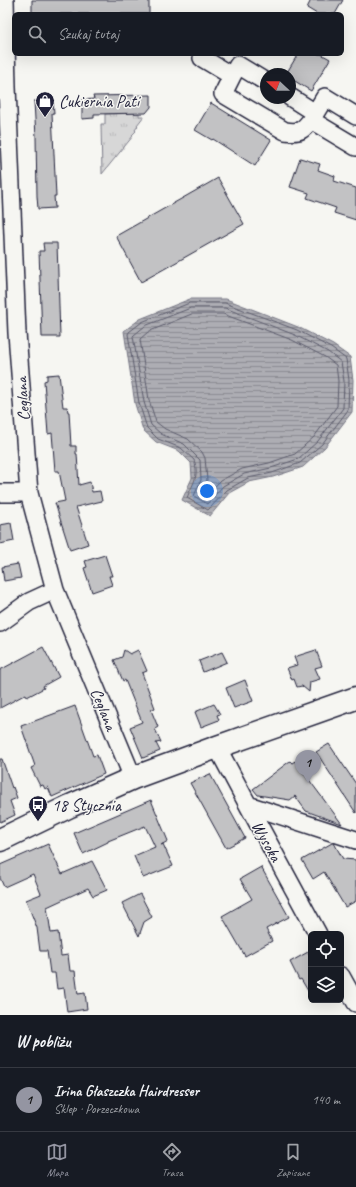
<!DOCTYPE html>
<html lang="pl">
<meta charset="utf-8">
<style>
:root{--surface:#171b24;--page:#20242c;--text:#f1f3f6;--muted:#9ea1a6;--line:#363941;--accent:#9495a2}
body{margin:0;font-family:Caveat,sans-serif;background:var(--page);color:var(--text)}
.controls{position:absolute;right:12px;bottom:12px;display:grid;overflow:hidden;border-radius:6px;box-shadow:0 4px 16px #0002}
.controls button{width:36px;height:36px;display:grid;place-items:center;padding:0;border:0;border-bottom:1px solid var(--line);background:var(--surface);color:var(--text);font:20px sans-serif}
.compass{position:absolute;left:260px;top:68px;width:36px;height:36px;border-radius:50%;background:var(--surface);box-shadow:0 4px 16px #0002;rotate:292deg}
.you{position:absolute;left:207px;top:491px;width:14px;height:14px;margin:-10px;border:3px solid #fff;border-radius:50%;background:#1a73e8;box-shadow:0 0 0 6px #1a73e833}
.badge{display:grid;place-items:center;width:26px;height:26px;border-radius:50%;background:var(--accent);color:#111;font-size:13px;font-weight:700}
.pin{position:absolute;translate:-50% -33px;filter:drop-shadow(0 1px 2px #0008)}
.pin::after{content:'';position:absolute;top:21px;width:14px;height:12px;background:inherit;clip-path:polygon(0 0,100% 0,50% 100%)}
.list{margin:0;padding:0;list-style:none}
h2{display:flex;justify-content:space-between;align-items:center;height:52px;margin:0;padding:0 16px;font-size:17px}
h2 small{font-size:13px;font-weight:400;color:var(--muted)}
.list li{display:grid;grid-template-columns:26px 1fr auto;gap:12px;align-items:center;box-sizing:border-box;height:64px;padding:0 16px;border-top:1px solid var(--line)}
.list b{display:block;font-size:15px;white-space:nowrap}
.list p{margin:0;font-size:13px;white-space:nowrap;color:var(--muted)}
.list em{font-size:13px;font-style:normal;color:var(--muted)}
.icon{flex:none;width:22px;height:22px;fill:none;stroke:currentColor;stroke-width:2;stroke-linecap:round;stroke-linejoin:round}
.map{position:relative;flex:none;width:356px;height:1015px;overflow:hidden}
.search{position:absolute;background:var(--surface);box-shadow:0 4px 16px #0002;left:12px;right:12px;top:12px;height:44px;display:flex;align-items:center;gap:10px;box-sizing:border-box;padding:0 14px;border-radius:6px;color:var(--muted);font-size:15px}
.sheet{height:116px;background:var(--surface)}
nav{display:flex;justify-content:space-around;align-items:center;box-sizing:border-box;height:56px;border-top:1px solid var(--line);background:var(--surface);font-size:11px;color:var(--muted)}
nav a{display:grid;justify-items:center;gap:2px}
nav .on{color:var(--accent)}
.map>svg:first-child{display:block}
</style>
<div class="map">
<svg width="356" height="1015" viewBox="0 0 356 1015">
<defs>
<pattern id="grass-tufts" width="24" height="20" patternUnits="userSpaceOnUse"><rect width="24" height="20" fill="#d7d7d7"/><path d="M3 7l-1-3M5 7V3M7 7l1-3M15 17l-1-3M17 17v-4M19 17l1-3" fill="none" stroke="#b8b8b9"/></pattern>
<pattern id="water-rules" width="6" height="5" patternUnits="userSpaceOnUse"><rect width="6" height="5" fill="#adadb3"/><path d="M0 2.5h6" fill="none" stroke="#8c8c93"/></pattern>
</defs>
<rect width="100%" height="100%" fill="#f6f6f2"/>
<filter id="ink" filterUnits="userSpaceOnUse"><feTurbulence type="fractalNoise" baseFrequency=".025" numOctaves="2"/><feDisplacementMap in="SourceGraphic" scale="8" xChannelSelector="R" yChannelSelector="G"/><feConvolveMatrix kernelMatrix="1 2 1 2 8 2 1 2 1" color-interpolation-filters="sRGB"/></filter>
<g filter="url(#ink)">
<path fill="url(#grass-tufts)" stroke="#7c7c89" d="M139,113V116H144L137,125L138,126L135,130L136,131L132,135L133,136L102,174L101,124H105V114Z"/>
<path fill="url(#water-rules)" stroke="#757583" d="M190,299H226L298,327L333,345L350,357L353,380L352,412L325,447L303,467L273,477L249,482L229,493L210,516L182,500L192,478L191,463L179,451L156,442L143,430L135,404L124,331L140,319Z"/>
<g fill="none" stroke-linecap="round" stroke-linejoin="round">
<path stroke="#5a5a6b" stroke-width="1" d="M190,303H225L297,330L331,348L346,359L349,380L348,410L322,444L300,463L272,473L248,478L227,490L208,510L187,498C192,484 200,477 194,460L181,448L158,439L147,428L139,403L128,334L129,332L142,322Z
M191,308H225L295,335L328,352L341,362L344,381L343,408L318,441L298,459L271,468L244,474L223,486L207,504L194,496L201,480L200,460L184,444L161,434L151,425L144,402L133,336L134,335L145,326Z
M192,314H223L292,340L325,357L336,365L338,381L337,406L314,437L295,454L269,463L242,469L220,481L206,496L202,493L207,480L205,458L202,452L188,439L165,429L156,422L149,400L140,339L148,332Z"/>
</g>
<path fill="#c2c2c4" stroke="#22223b" d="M32,0H149V14H32Z
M311,0H343L335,14H317L307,8Z
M298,54H321L330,59L311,91L290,78V74H286Z
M151,95V107L146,113L94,114V118L82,119V100L94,99L93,96Z
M34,101H53L54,113H52L56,196H54L55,208L38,209L37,196L36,137Z
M211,103L271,140L255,166L213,139L212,140L195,130Z
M300,158L320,164L318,170L335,176L334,181L356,188V220L334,213L336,208L307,198L309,193L290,187Z
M218,178L244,224L141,282L116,236Z
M43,243H57L60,337H42L39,251H44Z
M59,374L63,407H67L68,412H69L71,446H76V454H77L79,485L90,482L92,492L100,491L102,501L76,507L88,544L70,550L55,503L65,501L59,471H55L52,433L48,434L44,381L47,380V375Z
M11,523L14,541L0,544V525Z
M105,555L112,576H109L112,585L92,592L84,568L87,567L85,561Z
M18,564L21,578L4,581L2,567Z
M43,647L59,677L43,686L44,688L27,697L26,694L0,708V670Z
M124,650L130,654L138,650L147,671L142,673L155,708L151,710L158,727L155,729L161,742L156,743L160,751L143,758L130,727L142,722L125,680L123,681L114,660L122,657Z
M316,650L322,666L315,668L320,679L310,682L309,692L302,686L297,687L294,679L292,680L287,668L297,665L294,657Z
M222,652L227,662L203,672L199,661Z
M245,680L253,701L234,708L226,688Z
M214,704L220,714L217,715L219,720L201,727L195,712Z
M75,706L93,756L97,755L104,774L52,797L48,787L45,789L43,785L40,786L31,768L35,766L21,726Z
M329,744L356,784V813L316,752Z
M0,759H2L12,788L13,787L17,798L10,801L15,815L0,822Z
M290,761L292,763L295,761L342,824L306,811L295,796L290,800L258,795L253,789Z
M210,774L245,838L226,848L190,783Z
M151,800L168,841L161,845L163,844L173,866L143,878L134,856L155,847L145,826L108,841V842L83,854L74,833Z
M332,843H334L343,859L356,860V901L345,907L324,872L313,879L302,860Z
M48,844L62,874L92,861L107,890L93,896L88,888L47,907L51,933L58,932L61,956L68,955L70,971H75L78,994L85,993L87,1009L67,1012L64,988L57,989L55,973H50L47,951H40L37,928L26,900L41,894L33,874L4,887L0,878V865Z
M261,867L289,917L266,929L272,941L245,956L222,916L252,899L240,879Z
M140,894L152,917L144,922L139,936L122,903Z
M308,952L311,958V996L301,979L299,980L290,962Z"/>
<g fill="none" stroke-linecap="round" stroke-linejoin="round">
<g stroke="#22223b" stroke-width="20">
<path id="street" d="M5,0L7,87L17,333L29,493L55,590L133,778
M202,58L232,76L238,65L266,82
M232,76L223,94L285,131C300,133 302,131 311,120
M290,97L315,113
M356,116L325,97L311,120L356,147
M0,493H29
M0,623L29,602L55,590
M217,747L248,805L318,934
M248,805L356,840
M341,976L356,1003"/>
</g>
<g stroke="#22223b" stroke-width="25">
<path id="secondary" d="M0,840L70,806L133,778L217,747L356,698"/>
</g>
<use href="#street" stroke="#f6f6f2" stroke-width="17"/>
<use href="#secondary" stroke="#f6f6f2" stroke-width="22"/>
</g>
</g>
<defs>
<g id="shop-pin" transform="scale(1)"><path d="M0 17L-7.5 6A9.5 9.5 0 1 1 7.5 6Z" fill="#22223b" stroke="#f6f6f2"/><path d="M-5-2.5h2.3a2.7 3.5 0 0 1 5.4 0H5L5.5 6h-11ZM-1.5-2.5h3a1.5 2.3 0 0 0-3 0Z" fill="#fff"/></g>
<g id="bus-pin" transform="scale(1)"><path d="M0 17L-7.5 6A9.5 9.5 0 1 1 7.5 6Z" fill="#22223b" stroke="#f6f6f2"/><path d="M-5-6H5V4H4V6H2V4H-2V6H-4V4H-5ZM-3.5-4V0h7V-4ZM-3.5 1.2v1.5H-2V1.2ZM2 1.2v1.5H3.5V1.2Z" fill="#fff"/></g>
</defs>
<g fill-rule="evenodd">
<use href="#shop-pin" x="45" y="101"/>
<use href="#bus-pin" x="38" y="805"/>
</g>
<g text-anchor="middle" stroke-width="3" stroke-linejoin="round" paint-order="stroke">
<g font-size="17" fill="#22223b" stroke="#f6f6f2" text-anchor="start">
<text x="59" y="107">Cukiernia Pati</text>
<text x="52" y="811">18 Stycznia</text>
</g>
<g font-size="17" fill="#22223b" stroke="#f6f6f2">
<text transform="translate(22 399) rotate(-94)" y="6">Ceglana</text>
<text transform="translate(104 709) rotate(68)" y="6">Ceglana</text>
<text transform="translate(267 841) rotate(61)" y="6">Wysoka</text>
</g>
</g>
</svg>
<div class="controls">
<button><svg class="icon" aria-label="locate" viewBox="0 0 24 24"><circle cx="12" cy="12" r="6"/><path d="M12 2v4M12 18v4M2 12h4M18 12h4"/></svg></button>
<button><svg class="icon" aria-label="layers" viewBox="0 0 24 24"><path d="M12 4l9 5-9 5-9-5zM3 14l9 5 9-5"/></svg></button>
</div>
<svg class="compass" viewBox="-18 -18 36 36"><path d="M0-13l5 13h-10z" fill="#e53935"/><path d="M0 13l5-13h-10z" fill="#9ea1a6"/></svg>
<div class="you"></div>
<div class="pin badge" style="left:308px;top:783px">1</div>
<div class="search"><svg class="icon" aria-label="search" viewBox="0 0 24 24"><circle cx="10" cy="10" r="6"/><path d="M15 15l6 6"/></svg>Szukaj tutaj</div>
</div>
<section class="sheet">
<h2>W pobliżu<small></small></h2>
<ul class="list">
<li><span class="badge">1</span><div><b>Irina Głaszczka Hairdresser</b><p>Sklep · Porzeczkowa</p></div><em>140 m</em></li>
</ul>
</section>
<nav>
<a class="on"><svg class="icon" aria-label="map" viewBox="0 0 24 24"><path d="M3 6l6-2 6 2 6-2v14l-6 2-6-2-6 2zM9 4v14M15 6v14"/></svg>Mapa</a>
<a><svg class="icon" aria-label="directions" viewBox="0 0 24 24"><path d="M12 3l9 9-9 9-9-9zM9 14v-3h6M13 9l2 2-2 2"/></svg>Trasa</a>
<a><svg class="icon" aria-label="saved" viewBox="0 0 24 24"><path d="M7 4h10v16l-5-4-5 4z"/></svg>Zapisane</a>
</nav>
